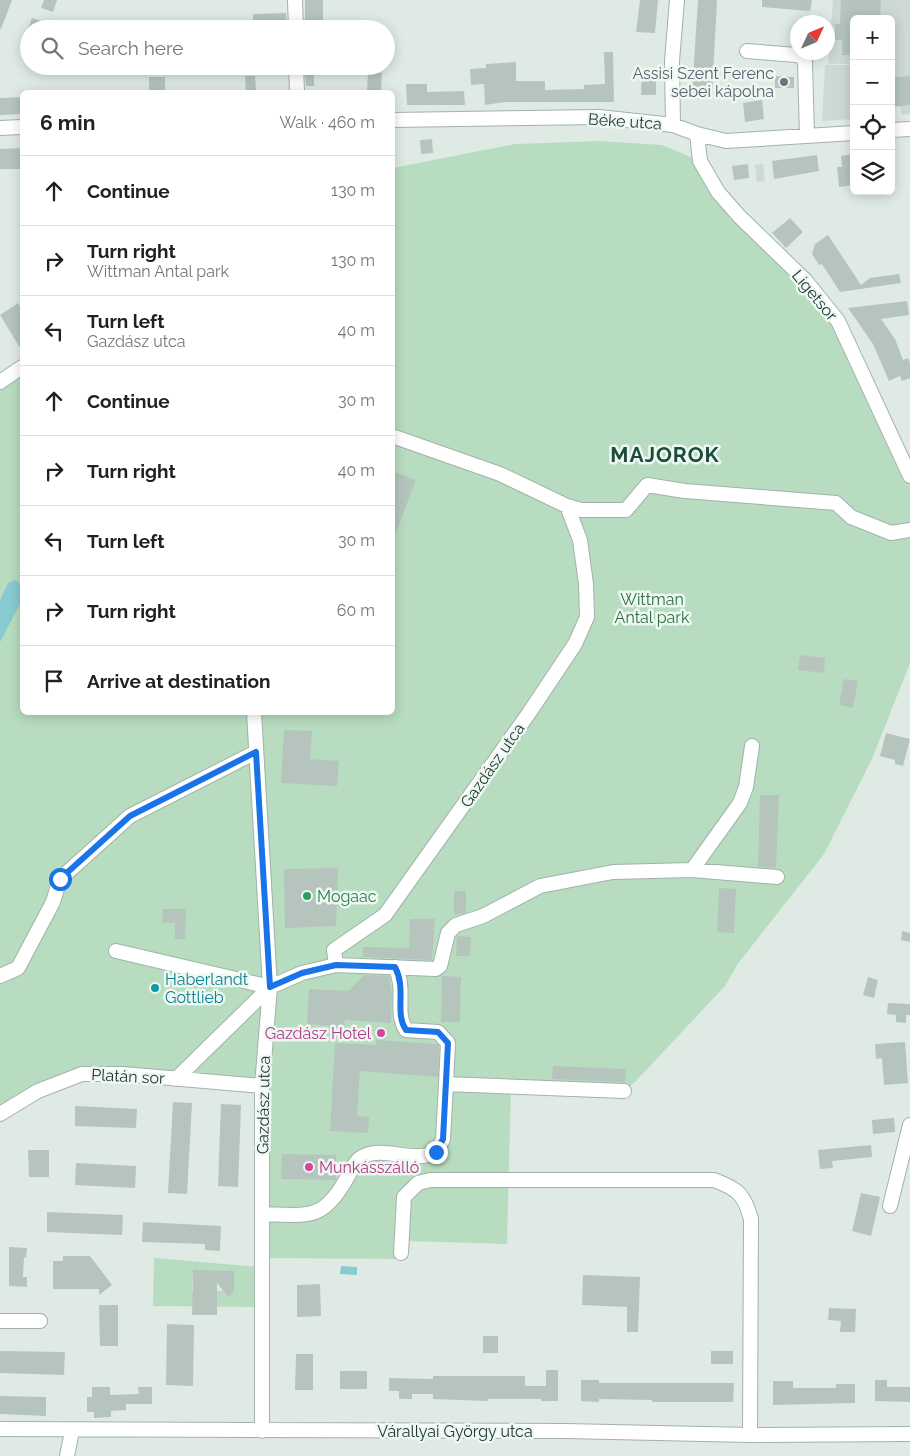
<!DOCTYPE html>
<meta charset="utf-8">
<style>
:root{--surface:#fff;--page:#f2f2f2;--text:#202124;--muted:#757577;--line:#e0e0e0}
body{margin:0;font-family:Raleway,sans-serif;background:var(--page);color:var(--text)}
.controls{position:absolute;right:15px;top:15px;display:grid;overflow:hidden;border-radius:8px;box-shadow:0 2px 12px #0003}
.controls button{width:45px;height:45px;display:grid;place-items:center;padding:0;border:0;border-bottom:1px solid var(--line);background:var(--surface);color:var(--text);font:25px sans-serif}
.compass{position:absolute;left:790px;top:15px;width:45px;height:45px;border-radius:50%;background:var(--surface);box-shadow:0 2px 12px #0003;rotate:46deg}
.stop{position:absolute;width:15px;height:15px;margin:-11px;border:4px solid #1a73e8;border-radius:50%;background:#fff}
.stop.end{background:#1a73e8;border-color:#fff;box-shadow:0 1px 5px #0008}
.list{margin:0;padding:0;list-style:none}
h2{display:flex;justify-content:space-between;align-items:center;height:65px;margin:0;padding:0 20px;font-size:21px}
h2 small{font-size:16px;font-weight:400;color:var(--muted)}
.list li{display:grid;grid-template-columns:32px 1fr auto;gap:15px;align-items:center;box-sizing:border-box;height:70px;padding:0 20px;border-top:1px solid var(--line)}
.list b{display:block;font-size:19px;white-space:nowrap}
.list p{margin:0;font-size:16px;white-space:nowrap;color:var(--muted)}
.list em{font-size:16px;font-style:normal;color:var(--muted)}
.icon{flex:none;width:28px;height:28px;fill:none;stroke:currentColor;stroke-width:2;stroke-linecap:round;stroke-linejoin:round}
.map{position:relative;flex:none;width:910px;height:1456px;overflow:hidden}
.search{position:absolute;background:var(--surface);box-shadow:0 2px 12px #0003;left:20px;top:20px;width:375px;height:55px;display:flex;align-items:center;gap:12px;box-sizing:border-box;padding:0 18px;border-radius:28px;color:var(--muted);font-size:19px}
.panel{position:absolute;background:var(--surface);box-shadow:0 2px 12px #0003;left:20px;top:90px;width:375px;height:625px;border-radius:8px}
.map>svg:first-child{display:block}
</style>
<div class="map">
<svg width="910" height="1456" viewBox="0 0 910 1456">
<rect width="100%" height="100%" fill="#dfeae5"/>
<path fill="#cddad3" d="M833,0H910V114L902,115L891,65V19H854V64H828Z
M825,65H854V119L822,121Z
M763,164L765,181L757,182L755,165Z"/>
<path fill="#b8dcbf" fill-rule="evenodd" d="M600,141L662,145L700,161L838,321L910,481V663L872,759L824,854L737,965L725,986L636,1081L624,1091L511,1087L507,1244L406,1241L405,1259L262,1258V1086L82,1074L0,1115V382L22,367V712H392L393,168L515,144Z
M154,1258L258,1267V1307L153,1306ZM193,1271H234V1291L229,1298L223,1291H192Z"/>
<path fill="#87cad0" d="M16,580L22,586L21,602L0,642V600L8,583Z
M341,1266L357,1267V1275L340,1274Z"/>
<path fill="#b5c5bd" d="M0,0H12L1,29L0,28Z
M44,0H57L53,12L41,8Z
M305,0H323V29H305Z
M640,0H658L655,33L636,32Z
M698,0H717L712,94L692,93Z
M762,0H812L810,11L762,7Z
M841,0H881L880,19H854V55H842V40H835V24H840Z
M286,13V29H253V14Z
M32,18L41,21L38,29H28Z
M604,52H613L614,102H505L485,105L484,84L471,85L470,69L486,68V64L516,62V81H545V90L584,89V85L605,84Z
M368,72L382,73L381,92H367Z
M642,72H656V95H641Z
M305,74H314V86H306Z
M245,76H255L256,92H246Z
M775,76L794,77V88H775Z
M910,76V105L891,107V78Z
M149,77H165V92H149Z
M406,84H427V92L464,91L465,105H407Z
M22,97V114L0,115V98Z
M762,100L764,119L745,122L743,103Z
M432,139L433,153L421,154L420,140Z
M22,148V169H0V149Z
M854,154V185L839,187L837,167H842L841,156Z
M817,155L819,171L774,179L772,161Z
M748,164L749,178L734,180L732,166Z
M790,218L803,232L786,248L772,233Z
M828,235L861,285L870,278L899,274L901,283L840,292L822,264L819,265L812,254L815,244Z
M907,301L909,315L881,319L895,339L903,360L908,358L910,363V378L902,381L900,376L889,381L873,344L848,308Z
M18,303L22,310V351L0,315Z
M392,471L416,480L393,540L392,539Z
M800,655L825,658L824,673L798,670Z
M844,679L858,681L853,708L839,705Z
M284,730L312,731L310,759L339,761L337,786L281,783Z
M886,733L910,739L903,766L895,764V760L880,756Z
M760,795H779L776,868L758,867Z
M338,868L336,926L285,928L284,869Z
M719,888L736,889L734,933L717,932Z
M454,891H466V913L454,914Z
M163,909H186L185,939H175V923L162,922Z
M410,919H435L432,960L363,957V947L409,948Z
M902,931L910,933V942L901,940Z
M457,936L471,937L470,956H456Z
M364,975L389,976L392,993L391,1023L345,1020L344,1027L307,1024L309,989L349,991Z
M442,976L461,977L460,1022H441Z
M868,977L878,980L874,998L863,995Z
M888,1003L910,1004V1015H906V1023L896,1022V1015L887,1014Z
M376,1040L437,1044L439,1046L438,1077L360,1071L357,1116L369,1117L368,1133L330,1131L335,1043L376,1045Z
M905,1042L908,1083L884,1085L882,1058L876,1059L875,1044Z
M553,1066L626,1069L625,1082L552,1079Z
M173,1102L192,1103L187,1194L168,1193Z
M221,1104L241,1105L238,1187L218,1186Z
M75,1106L137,1109L136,1128L75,1126Z
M894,1118L895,1132L873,1134L872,1120Z
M871,1145L872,1157L832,1161L833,1168L820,1169L818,1150Z
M28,1150H49V1177H29Z
M282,1154L336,1155V1180L281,1179Z
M76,1163L136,1166L135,1188L75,1185Z
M861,1193L880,1197L871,1236L852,1231Z
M47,1212L123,1215L122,1235L47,1232Z
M143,1222L221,1226L220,1251L205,1250V1244L142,1242Z
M9,1247L27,1248L26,1258L24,1257L23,1277H27V1287L9,1286Z
M63,1256H90L112,1285L99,1295V1289H53V1261H63Z
M193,1270L234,1271V1291L229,1298L217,1283V1315H192Z
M583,1275L640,1277L638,1332H627V1307L582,1305Z
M320,1284L321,1316L297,1317V1285Z
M99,1305H118V1346H100Z
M829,1308L856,1309L855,1332H840L841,1321L828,1320Z
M167,1324L194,1325L193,1386L166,1385Z
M483,1336H498V1353H483Z
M0,1351L65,1352L64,1375L0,1373Z
M711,1351H733V1364H711Z
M296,1354H313V1390H295Z
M546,1370H558V1401H541V1399H488V1401L433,1399V1394H412V1399H399V1391H389V1378L433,1379V1376H525V1386H546Z
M340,1371H367V1389H340Z
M581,1380H599V1383H734L733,1402H652V1400L599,1399V1402L581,1401Z
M875,1380H887V1387H910V1402L875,1401Z
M773,1381H793V1388H836V1384H855V1403L773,1405Z
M92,1387H110V1395L139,1394L138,1387H152V1404H126V1410L111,1411V1417L94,1418V1412H87V1397H92Z
M0,1396L46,1397V1416L0,1414Z"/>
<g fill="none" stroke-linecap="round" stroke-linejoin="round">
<g stroke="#a2b2ab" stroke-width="16">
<path id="minor" d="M295,0L296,29
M747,51L796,55L803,57L805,63L807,136
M296,66L297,92
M392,120L599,117L673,125L697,134L726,141L854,133
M673,125L672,61L677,0
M0,128L22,127
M891,130L910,129
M697,134L700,161L718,192L739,216L805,280L838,321L910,476
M0,382L22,367
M567,506L581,510H626L647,485L685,491L836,503L851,517L891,533L910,530
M254,712L270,987L262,1086V1431
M692,870L740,803L746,787L752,746
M116,951L270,987
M336,965L436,969L440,966L448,933L456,925L483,916L540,886L613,872L692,870L777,877
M395,967C407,990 394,1012 406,1030L438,1032L448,1043L446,1084
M0,976L18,968L53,902L60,879L130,816L256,752
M176,1079L270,987L302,973L336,965L334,950L385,915L529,713L575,644L587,617L586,584L580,540L567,506L500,474L392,436
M0,1114L38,1091L82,1074H123L262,1086
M890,1206L910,1125
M262,1214C309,1215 323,1222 348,1176C352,1169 356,1159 364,1156C385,1146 414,1164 436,1152L443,1139L446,1084L624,1091
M401,1253L404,1197L418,1183L430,1180H714C738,1189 744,1194 751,1219L750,1435
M0,1321H40
M0,1429L565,1431L750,1435L910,1434
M67,1456L72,1431"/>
</g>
<use href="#minor" stroke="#fff" stroke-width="14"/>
</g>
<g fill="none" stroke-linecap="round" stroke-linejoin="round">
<path stroke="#1a73e8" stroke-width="6" d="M60,879L130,816L256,752L270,987L302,973L336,965L395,967C407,990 394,1012 406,1030L438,1032L448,1043L443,1139L436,1152"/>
</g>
<circle fill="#6b7280" stroke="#eff7f3" stroke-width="2" cx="784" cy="82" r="5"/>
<circle fill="#2e9e5b" stroke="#eff7f3" stroke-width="2" cx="307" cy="896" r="5"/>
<circle fill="#0f9aa8" stroke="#eff7f3" stroke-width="2" cx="155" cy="988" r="5"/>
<g fill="#d1479c" stroke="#eff7f3" stroke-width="2">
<circle cx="381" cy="1033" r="5"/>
<circle cx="309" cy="1167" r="5"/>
</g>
<g text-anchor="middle" stroke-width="5" stroke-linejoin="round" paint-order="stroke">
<g font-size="16" fill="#5b616d" stroke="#eff7f3" text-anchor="end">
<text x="774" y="79">Assisi Szent Ferenc<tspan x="774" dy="18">sebei kápolna</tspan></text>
</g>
<g font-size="16" fill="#203a31" stroke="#eff7f3">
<text transform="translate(625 121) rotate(4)" y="6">Béke utca</text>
<text transform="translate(815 295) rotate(50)" y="6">Ligetsor</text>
<text transform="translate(492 765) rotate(-55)" y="6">Gazdász utca</text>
<text transform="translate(128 1076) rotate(3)" y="6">Platán sor</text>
<text transform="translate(263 1105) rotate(-89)" y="6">Gazdász utca</text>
<text x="455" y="1437">Várallyai György utca</text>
</g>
<g font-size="16" fill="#2b7141" stroke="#eff7f3">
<text x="652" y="605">Wittman<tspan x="652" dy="18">Antal park</tspan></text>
</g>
<g font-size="16" fill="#27864d" stroke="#eff7f3" text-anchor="start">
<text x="317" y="902">Mogaac</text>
</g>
<g font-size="16" fill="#0d838f" stroke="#eff7f3" text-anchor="start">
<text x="165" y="985">Haberlandt<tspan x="165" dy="18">Gottlieb</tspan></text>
</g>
<g font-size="16" fill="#b23c85" stroke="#eff7f3" text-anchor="end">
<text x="371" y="1039">Gazdász Hotel</text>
<text x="319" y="1173" text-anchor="start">Munkásszálló</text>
</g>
<g font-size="21" font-weight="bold" letter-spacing="1" fill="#1d4c3d" stroke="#eff7f3">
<text x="665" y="462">MAJOROK</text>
</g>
</g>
</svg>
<div class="controls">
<button>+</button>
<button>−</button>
<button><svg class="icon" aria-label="locate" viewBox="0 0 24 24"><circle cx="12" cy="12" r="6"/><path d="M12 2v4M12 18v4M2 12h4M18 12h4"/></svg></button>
<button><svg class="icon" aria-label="layers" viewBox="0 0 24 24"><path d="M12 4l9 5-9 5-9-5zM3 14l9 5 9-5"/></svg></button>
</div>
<svg class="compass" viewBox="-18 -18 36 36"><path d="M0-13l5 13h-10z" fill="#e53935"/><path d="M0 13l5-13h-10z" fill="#757577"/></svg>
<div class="stop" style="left:60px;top:879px"></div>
<div class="stop end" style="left:436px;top:1152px"></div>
<div class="search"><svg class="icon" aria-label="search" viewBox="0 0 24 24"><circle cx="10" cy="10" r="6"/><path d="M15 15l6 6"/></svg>Search here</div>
<section class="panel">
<h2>6 min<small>Walk · 460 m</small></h2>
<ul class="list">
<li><svg class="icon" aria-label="ahead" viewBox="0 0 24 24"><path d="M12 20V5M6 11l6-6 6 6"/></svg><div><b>Continue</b></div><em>130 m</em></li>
<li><svg class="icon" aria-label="right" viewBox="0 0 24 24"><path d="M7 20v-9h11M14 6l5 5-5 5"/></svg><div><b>Turn right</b><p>Wittman Antal park</p></div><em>130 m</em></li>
<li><svg class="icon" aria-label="left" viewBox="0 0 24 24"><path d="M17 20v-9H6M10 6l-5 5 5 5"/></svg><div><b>Turn left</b><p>Gazdász utca</p></div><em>40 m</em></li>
<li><svg class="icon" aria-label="ahead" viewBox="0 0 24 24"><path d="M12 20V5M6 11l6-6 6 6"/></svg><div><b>Continue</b></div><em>30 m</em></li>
<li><svg class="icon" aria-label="right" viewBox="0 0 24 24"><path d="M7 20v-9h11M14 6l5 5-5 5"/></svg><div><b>Turn right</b></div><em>40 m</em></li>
<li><svg class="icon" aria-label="left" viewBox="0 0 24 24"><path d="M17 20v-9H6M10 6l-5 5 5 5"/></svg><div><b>Turn left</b></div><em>30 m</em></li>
<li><svg class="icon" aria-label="right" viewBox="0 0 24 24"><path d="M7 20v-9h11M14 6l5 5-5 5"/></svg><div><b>Turn right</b></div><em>60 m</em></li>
<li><svg class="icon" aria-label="arrive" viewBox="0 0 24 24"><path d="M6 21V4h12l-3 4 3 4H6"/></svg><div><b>Arrive at destination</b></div></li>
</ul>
</section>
</div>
